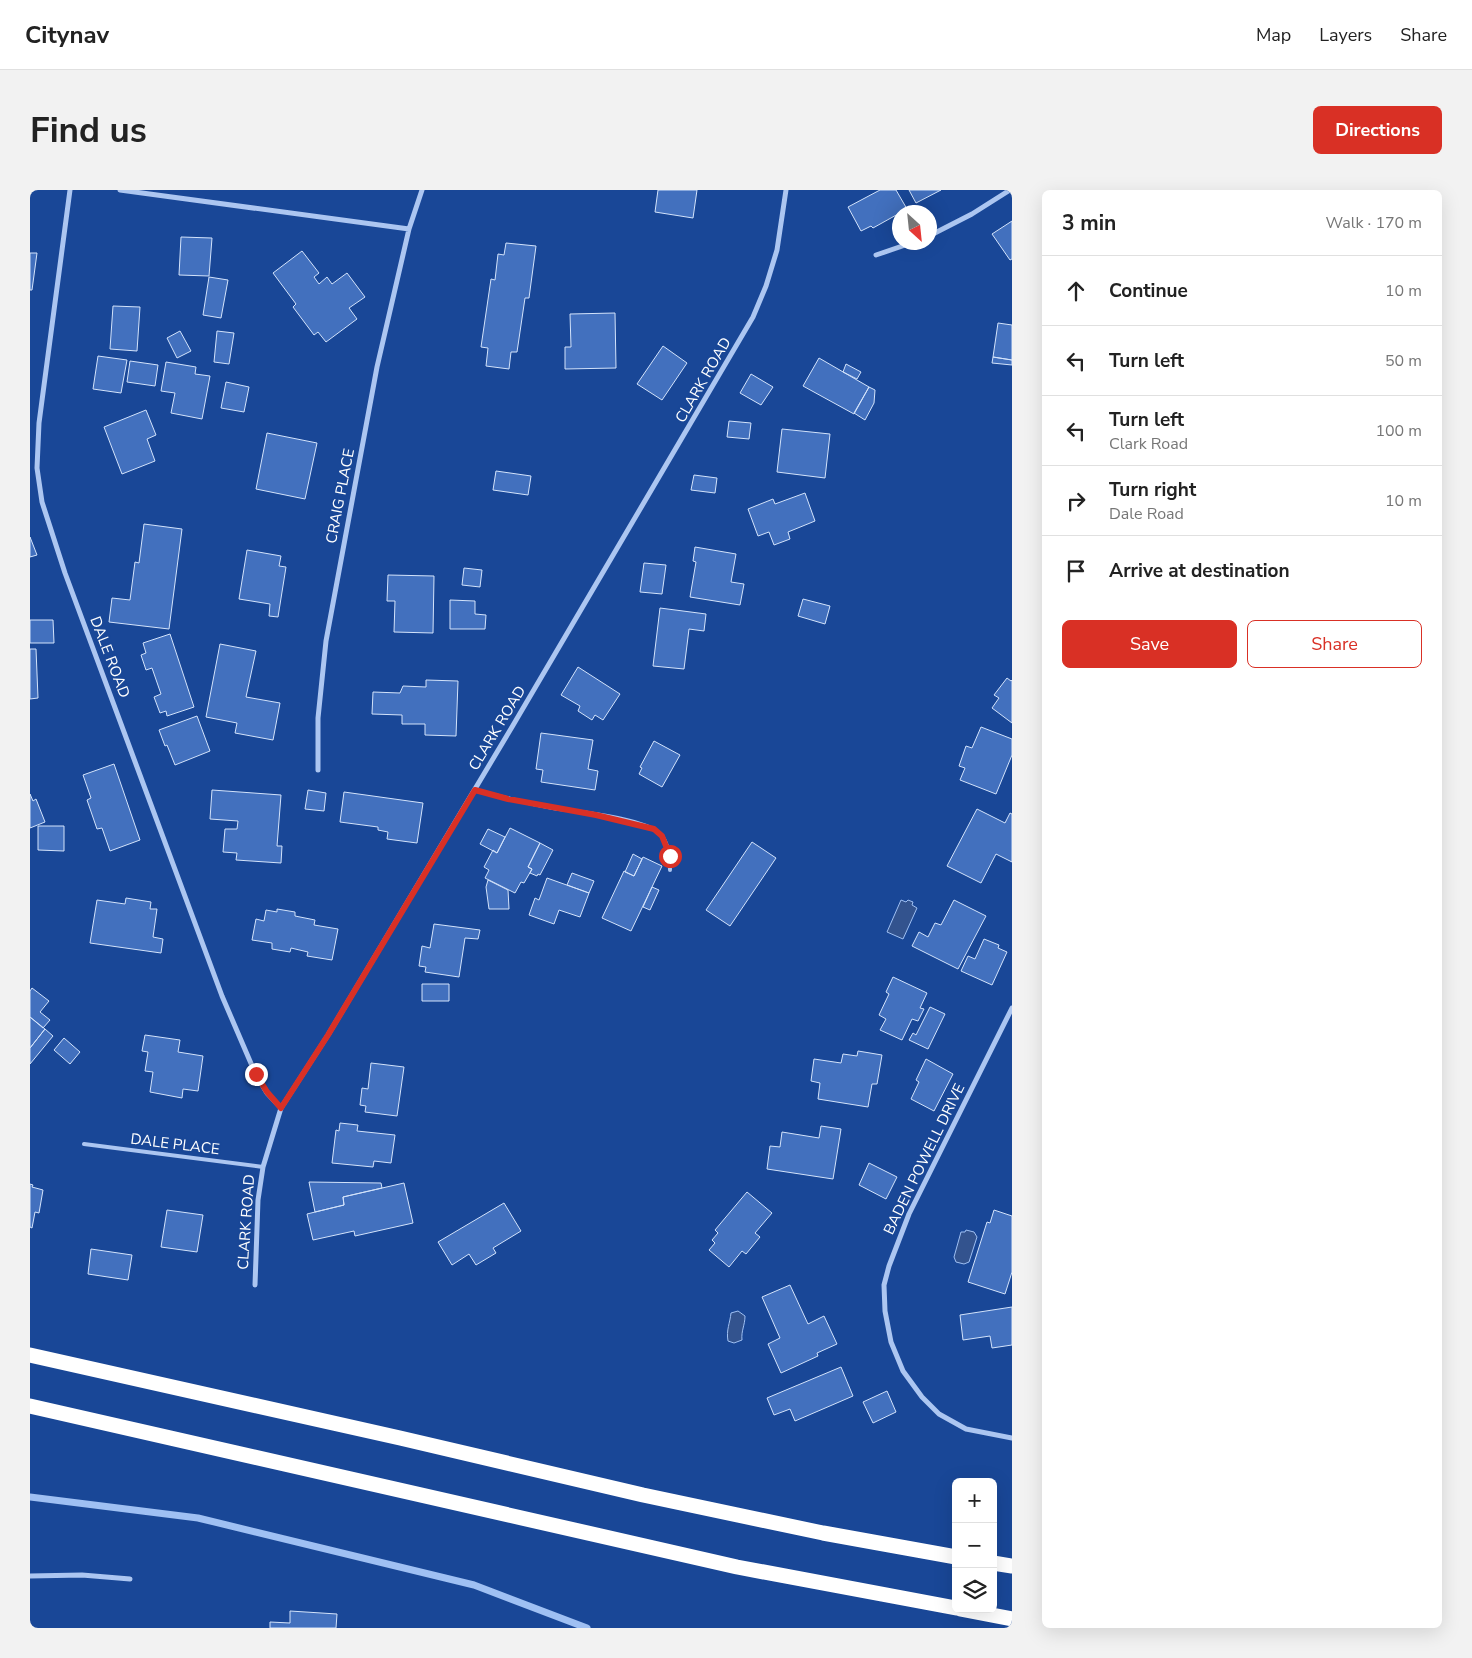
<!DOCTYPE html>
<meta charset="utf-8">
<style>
:root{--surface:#fff;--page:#f2f2f2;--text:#222;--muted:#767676;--line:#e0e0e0;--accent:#d93025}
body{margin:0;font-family:"Nunito Sans",sans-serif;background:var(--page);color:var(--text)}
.controls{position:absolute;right:15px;bottom:15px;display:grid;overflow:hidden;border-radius:8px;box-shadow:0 5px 20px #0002}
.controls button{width:45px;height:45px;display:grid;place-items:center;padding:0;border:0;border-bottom:1px solid var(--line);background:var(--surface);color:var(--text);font:25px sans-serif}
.compass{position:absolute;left:862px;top:15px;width:45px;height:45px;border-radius:50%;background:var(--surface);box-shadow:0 5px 20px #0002;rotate:153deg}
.stop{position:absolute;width:15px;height:15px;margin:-11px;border:4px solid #d93025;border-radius:50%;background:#fff}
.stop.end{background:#d93025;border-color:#fff;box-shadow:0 1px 5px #0008}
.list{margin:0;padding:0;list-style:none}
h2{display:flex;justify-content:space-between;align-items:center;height:65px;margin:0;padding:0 20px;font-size:21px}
h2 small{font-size:16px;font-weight:400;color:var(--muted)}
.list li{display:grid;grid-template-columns:32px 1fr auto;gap:15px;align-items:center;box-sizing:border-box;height:70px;padding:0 20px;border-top:1px solid var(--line)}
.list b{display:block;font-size:19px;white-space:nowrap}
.list p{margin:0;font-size:16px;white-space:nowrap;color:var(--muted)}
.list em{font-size:16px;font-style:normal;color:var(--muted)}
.actions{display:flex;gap:10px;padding:15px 20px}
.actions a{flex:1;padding:11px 0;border:1px solid var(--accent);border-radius:8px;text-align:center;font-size:18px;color:var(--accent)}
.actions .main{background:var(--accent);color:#fff}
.icon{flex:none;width:28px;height:28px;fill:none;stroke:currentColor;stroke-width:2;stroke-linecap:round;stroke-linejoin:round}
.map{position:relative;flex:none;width:982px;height:1438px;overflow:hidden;border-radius:8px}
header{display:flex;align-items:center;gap:30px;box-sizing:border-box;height:70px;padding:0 25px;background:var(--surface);border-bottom:1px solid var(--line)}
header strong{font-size:24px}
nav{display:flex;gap:28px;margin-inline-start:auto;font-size:18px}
.intro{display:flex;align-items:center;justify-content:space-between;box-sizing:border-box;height:120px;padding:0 30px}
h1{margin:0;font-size:35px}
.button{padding:12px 22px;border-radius:8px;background:var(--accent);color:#fff;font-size:18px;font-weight:700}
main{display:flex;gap:30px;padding:0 30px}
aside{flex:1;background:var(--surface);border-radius:8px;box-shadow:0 5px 20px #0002}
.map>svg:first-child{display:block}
</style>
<header>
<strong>Citynav</strong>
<nav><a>Map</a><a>Layers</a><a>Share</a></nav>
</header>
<div class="intro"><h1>Find us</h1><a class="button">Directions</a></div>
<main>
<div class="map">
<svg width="982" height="1438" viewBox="0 0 982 1438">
<rect width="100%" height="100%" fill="#194797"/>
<path fill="#33538e" stroke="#9fc0f3" d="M871,710L876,712L878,710L883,712L882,715L887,718L873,749L857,742Z
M936,1040L944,1042L947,1047L939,1072L934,1074L926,1072L924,1067L931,1042H935Z
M708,1121L715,1126C715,1135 711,1141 712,1150L704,1153L698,1151C696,1140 700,1133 701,1123Z"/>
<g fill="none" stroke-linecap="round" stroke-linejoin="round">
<path stroke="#9fc0f3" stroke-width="7" d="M0,1307L168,1328L444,1395L557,1438"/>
</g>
<path fill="#4270be" stroke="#d3e3fb" d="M628,0H667L663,28L625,22Z
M850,0H866L877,19L843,38L841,36L831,41L818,17Z
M879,0H911L886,13Z
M982,31V69L980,70L962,44Z
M151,47L182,48L179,86L149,85Z
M476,53L506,56L499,108H495L487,162H481L479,179L456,176L458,158L451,157L461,89L465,90L468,64L474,65Z
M272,61L289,83L284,87L289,94L297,87L302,94L317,83L335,107L319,118L327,129L296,152L288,142L284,145L263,117L266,114L243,83Z
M0,63H7L2,100H0Z
M179,87L198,90L191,128L173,125Z
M83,116L110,117L107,161L80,159Z
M585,123L586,178L535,179V157H541L540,124Z
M968,133L982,135V170L963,167Z
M150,141L161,161L147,168L137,148Z
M187,141L204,143L199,174L184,172Z
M633,156L657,173L632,210L607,194Z
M68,166L97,170L91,203L63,199Z
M963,167L982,170V175L962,173Z
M789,168L839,197L824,224L773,196Z
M100,171L128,175L125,196L97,192Z
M136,172L166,177L165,184L180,186L172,229L141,223L145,203L131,201Z
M816,174L831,182L827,189L813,182Z
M721,184L743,197L731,215L710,203Z
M196,192L219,197L214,222L191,218Z
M839,197L845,200L844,213L835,230L824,223Z
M116,220L126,245L117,249L125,271L92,284L74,237Z
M699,231L721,233L719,249L697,247Z
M752,239L800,244L795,288L747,282Z
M237,243L287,253L275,309L226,299Z
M466,281L501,286L498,305L463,300Z
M664,285L687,288L685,303L661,300Z
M775,303L785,331L758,342L760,349L744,355L739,342L728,346L718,319L743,309L745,314Z
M114,334L152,339L139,439L79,432L82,408L100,410L105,372L109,373Z
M0,347L7,365L0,367Z
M665,357L706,364L701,392L714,394L710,415L660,407L666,372L663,371Z
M217,360L251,366L249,376L256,377L248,427L239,426L240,414L209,409Z
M614,373L636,375L632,404L610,402Z
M434,378L452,380L450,397L432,395Z
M358,385L404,386L403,443L364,442L365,411H357Z
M773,409L800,416L795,434L768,426Z
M420,410L445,411V424L456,425L455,439H420Z
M630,418L676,424L674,441L659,439L654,479L623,476Z
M0,430H23L24,453H0Z
M140,444L164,517L137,526L136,521L130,523L124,507L131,504L122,478L116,480L111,465L116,463L113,453Z
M190,454L226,461L216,507L250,513L243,550L205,543L207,533L176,527Z
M0,459H6L8,508L0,509Z
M548,477L590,504L573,530L565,525L562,530L548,521L550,516L531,505Z
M977,488L981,491L982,490V533L962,518L969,508L964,505Z
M396,490L428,491L426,546L395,545V534H372V525L342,524L343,502L370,503L373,496L396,497Z
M167,526L180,561L145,575L137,555L135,556L129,540Z
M951,537L982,549V565L966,604L930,590L935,578L929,576L936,556L942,558Z
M511,543L563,550L558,579L568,581L565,600L511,592L513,580L506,579Z
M624,551L650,565L632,597L609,584L612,578L610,577Z
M84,574L110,650L80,661L72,638L67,639L57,610L61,608L53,585Z
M182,600L251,605L247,656H252L251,673L206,670L207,663L193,662L195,639H207L208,631L180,629Z
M278,600L296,603L294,621L275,619Z
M314,602L393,613L387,653L357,649L358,642L348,640V637L310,632Z
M0,604L3,611L6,609L15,632L0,638Z
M947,619L975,633L980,623L982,624V672L966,664L951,693L917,676Z
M8,636H34V661L8,660Z
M480,638L510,653L498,677L502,679L494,693L491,692L485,703L455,688L459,680L454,677L463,660L467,663Z
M458,639L475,647L467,663L450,654Z
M722,652L746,668L700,736L676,720Z
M510,653L523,660L510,685L508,684L507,686L500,683L502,679L498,677Z
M603,664L612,669L604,686L595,682Z
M613,667L632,676L601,741L572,728L594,681L604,686Z
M542,683L564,691L559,703L537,695Z
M517,688L559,703L550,727L529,720L524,734L499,725L505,708L509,710Z
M458,690L478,700L479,719H459L456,697Z
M622,697L629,700L620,720L613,717Z
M96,708L121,712L120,719H127L123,747L133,749L131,763L60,753L67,710L95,714Z
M924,710L956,726L928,779L882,756L889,742L898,747L905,733L911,735Z
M247,719L265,722V726L285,730L284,735L308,739L302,770L277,766L278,762L261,758L260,762L242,759V753L222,750L226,729L234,731L236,720L247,722Z
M404,734L450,740L448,749L435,748L429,787L395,782L396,777L389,776L392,756L400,758Z
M954,749L969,755L968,758L977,762L962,795L931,781L938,766L945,769Z
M863,787L897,803L890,818L894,819L888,831L882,829L872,850L850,840L856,829L849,825L859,804L856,802Z
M392,794H419V811H392Z
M2,798L19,811L10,822L20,830L13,838L0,827V801Z
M900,817L915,824L898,859L879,850L883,843L886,845Z
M0,827L15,839L0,858Z
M15,839L23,846L0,874V858Z
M115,845L150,850L148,862L173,866L168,901L153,899L152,908L120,902L123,882L115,881L118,862L112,861Z
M34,848L50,862L40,874L24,860Z
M828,861L852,865L847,894H842L838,917L788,909L790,893L781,891L784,869L811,873L813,864L827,866Z
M896,869L923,884L904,921L881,909L889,892L886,890Z
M341,873L374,877L367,926L335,922L336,916L330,915L332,898L338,899Z
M310,933L328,935L327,941L365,945L361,973L344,971L343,977L302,973L306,940L309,941Z
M791,936L811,939L803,989L737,979L740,956L750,957L752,942L789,948Z
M839,973L867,987L856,1009L829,995Z
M279,992L351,993L352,998L313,1007L314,1015L285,1022Z
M374,993L383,1033L325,1046L324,1041L283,1050L277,1024L314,1015L313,1007Z
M0,994L3,995L2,997L13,1000L9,1023L5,1022L2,1038L0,1037Z
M717,1002L742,1023L725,1043L730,1047L716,1064L712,1061L699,1077L679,1060L685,1053L682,1050L688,1043L685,1040Z
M474,1013L491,1041L463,1058L466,1063L446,1075L439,1064L422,1075L408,1052Z
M137,1020L173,1025L167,1062L131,1057Z
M964,1020L982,1026V1082L975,1104L938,1092L957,1032L960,1033Z
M61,1059L102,1065L98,1090L58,1084Z
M760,1095L778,1134L794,1126L807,1154L787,1163L788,1166L751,1183L738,1154L750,1148L732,1107Z
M982,1117V1155L962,1158L960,1146L933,1150L930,1125Z
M811,1177L823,1206L765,1231L760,1219L744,1225L737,1208Z
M857,1201L866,1222L843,1233L833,1212Z
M260,1421L307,1424L306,1438H240V1432L260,1433Z"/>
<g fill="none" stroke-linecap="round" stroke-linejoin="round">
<path stroke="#acc6f1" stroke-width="4" d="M445,600C471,607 497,613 523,618C548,622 614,628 630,644C639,653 640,668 640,680
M54,954L233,977"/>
<path stroke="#acc6f1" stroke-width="5" d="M40,0L9,233L7,278L12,312L35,383L192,806L226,885L237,903L251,918
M90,0L379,39L392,0
M899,46L942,24L980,0
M846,65L884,52
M288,580V528L296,451L347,177L379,39
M982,818L879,1024L859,1076L854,1095L855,1121L861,1152L873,1181L892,1207L909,1224L936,1239L982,1248
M225,1095L228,1010L233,977L251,918L298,845L482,537L723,127L736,96L747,60L756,0
M0,1386L52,1385L100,1389"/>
<path stroke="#fff" stroke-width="15" d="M0,1165L370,1248L613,1305L793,1343L926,1367
M0,1216L707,1377L926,1418
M963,1373L982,1376
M930,1419L982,1429"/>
</g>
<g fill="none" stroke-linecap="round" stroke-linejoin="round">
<path stroke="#d93025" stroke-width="6" d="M226,884L237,902L251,918L298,845L445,600L478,609L566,625L624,639L632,646L640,666"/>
</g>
<g text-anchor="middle" stroke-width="4" stroke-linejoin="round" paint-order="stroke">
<g font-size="15" fill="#fff" stroke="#194797">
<text transform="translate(673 190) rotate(-60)" y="5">CLARK ROAD</text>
<text transform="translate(310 306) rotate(-79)" y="5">CRAIG PLACE</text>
<text transform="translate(80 467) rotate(69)" y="5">DALE ROAD</text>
<text transform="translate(467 538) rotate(-59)" y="5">CLARK ROAD</text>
<text transform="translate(145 954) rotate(7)" y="5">DALE PLACE</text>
<text transform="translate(894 969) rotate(-64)" y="5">BADEN POWELL DRIVE</text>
<text transform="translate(216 1032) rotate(-86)" y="5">CLARK ROAD</text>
</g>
</g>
</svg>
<div class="controls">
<button>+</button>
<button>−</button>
<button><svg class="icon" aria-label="layers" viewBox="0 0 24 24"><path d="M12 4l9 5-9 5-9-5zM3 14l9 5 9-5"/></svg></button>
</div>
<svg class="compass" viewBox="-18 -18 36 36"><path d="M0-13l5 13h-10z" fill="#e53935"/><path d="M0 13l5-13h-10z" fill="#767676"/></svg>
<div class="stop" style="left:640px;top:666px"></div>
<div class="stop end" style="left:226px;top:884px"></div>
</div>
<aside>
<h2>3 min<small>Walk · 170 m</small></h2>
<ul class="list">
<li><svg class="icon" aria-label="ahead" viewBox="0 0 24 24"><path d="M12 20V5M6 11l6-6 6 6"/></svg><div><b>Continue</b></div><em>10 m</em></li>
<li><svg class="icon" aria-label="left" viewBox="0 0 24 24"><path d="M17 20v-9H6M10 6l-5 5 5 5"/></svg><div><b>Turn left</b></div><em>50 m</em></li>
<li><svg class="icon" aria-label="left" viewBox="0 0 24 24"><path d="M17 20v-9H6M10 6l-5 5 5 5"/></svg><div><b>Turn left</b><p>Clark Road</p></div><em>100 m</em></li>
<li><svg class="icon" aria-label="right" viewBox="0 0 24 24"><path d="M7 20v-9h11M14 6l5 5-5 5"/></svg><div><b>Turn right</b><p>Dale Road</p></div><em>10 m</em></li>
<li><svg class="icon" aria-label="arrive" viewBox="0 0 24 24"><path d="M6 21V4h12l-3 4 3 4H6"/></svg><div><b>Arrive at destination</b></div></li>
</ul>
<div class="actions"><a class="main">Save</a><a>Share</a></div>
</aside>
</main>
